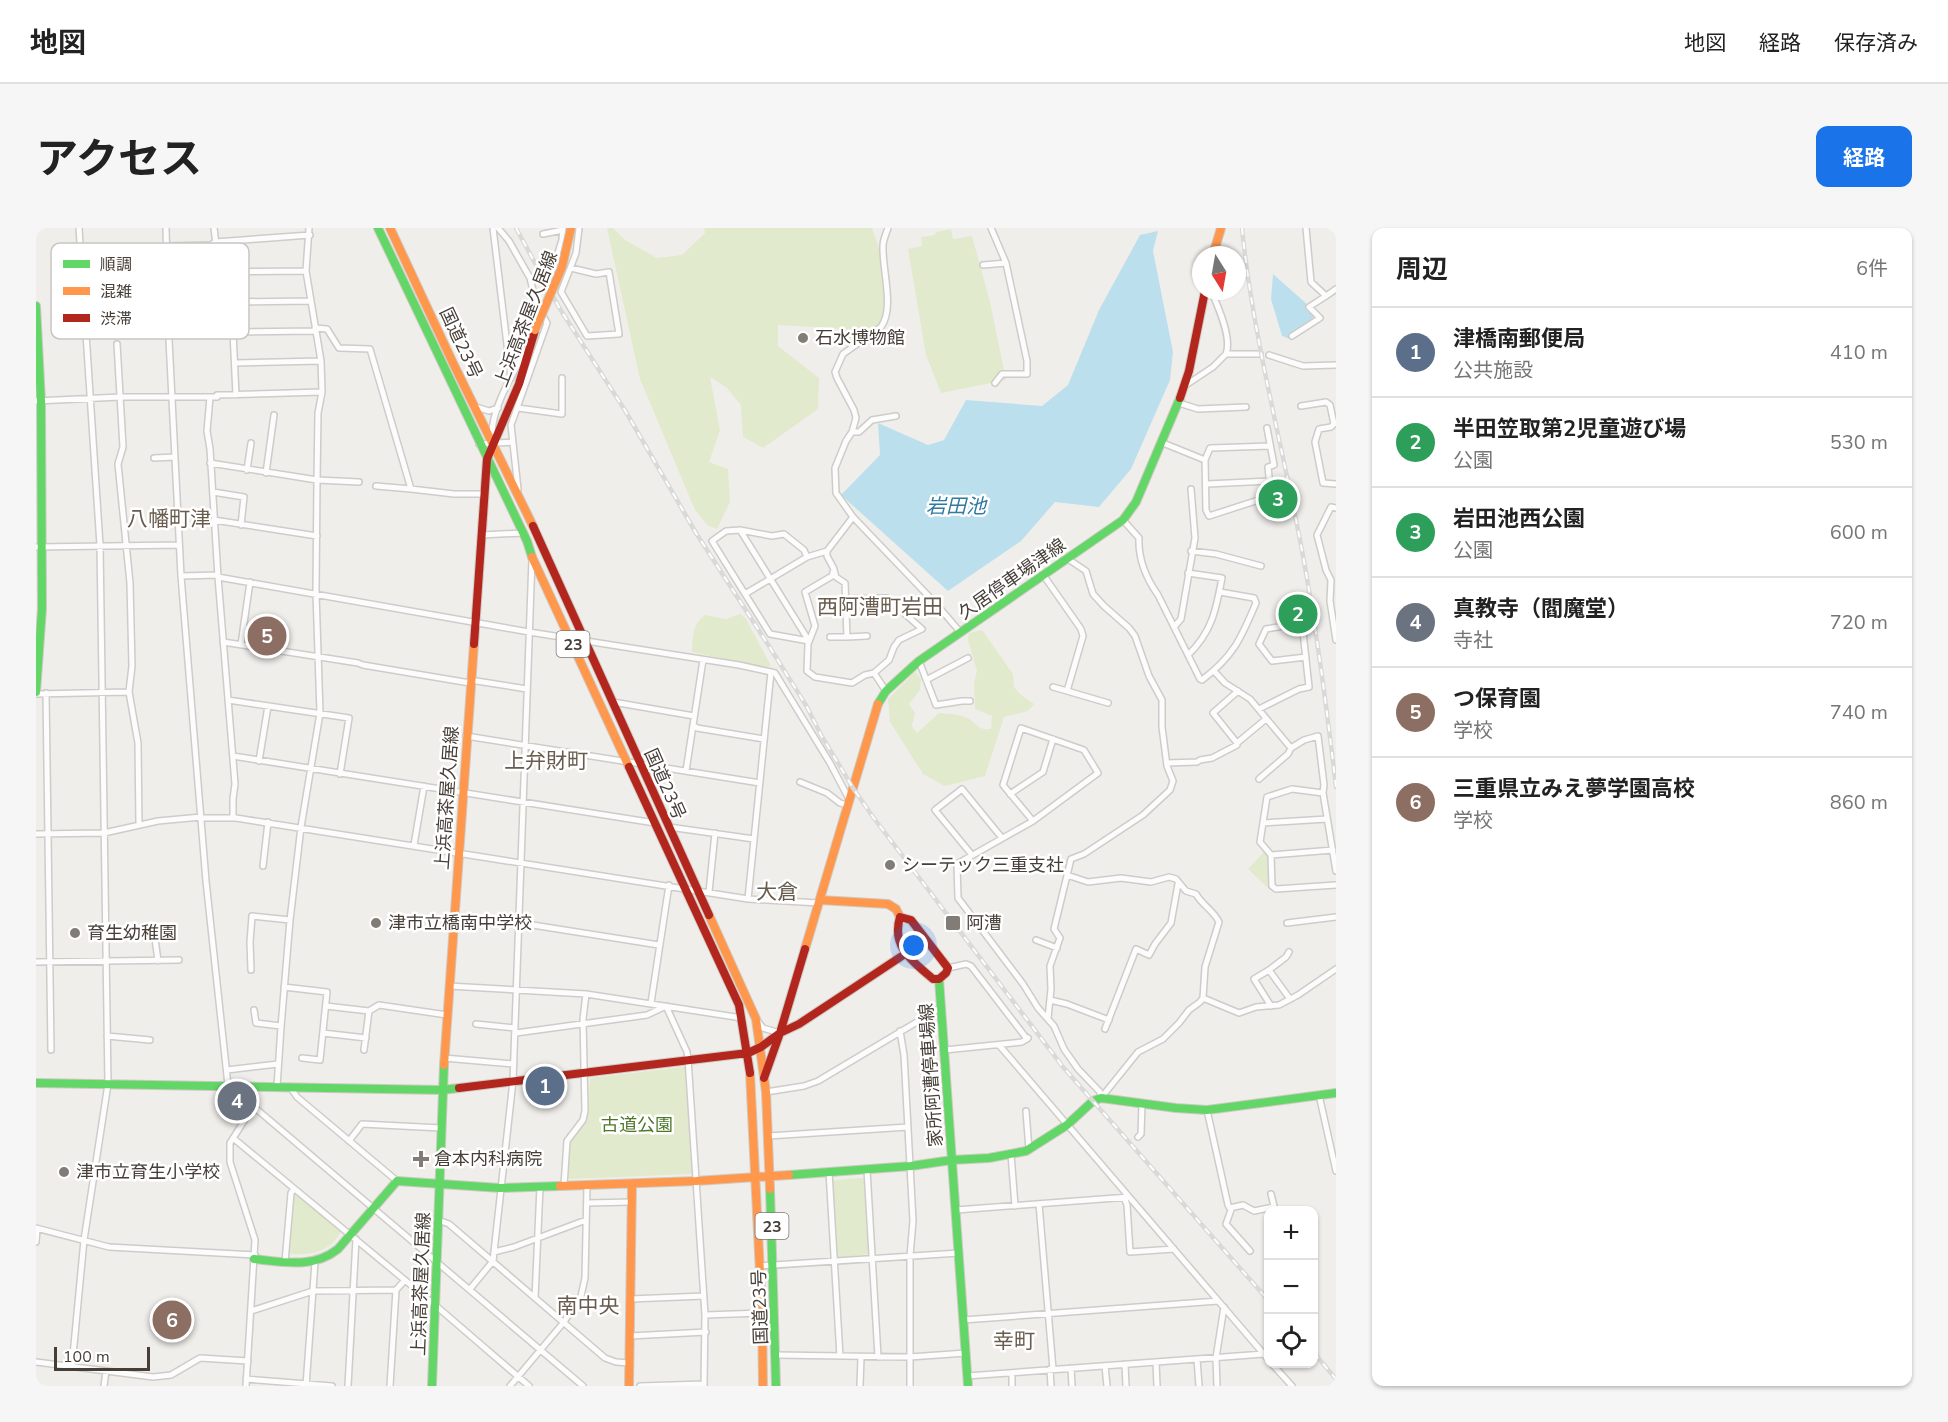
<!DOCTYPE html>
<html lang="ja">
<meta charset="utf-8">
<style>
:root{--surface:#fff;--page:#f6f6f6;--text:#222;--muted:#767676;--line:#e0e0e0;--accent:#1a73e8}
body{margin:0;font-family:"Nunito Sans","Noto Sans JP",sans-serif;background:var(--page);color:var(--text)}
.controls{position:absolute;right:18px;bottom:18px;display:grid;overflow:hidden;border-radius:12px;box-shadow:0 2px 4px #0004}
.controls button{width:54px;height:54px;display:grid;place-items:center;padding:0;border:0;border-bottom:2px solid var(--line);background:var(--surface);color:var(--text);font:30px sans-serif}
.compass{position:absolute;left:1156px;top:18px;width:54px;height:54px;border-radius:50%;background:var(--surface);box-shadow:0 2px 4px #0004;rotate:169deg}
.scale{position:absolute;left:18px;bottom:15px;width:96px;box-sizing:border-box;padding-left:6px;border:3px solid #473f37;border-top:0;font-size:16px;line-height:21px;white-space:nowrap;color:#473f37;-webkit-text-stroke:4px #fff;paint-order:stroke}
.you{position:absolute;left:878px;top:718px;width:21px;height:21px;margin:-15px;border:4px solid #fff;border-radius:50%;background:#1a73e8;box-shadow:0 0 0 9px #1a73e833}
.badge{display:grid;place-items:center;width:39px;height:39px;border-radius:50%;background:var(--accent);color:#fff;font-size:20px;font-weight:700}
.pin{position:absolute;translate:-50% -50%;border:3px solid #fff;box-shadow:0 2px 6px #0006}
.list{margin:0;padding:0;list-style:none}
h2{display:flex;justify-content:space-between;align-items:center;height:78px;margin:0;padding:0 24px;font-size:26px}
h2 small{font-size:20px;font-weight:400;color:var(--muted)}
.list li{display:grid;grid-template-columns:39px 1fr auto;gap:18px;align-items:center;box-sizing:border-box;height:90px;padding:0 24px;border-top:2px solid var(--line)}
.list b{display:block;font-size:22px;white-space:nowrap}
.list p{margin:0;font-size:20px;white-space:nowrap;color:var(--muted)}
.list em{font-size:20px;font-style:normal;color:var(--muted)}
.icon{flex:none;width:33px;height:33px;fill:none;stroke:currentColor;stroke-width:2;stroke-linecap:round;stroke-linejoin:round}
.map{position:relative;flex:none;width:1300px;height:1158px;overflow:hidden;border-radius:12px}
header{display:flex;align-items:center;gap:36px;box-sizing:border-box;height:84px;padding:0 30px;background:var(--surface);border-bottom:2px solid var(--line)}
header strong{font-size:28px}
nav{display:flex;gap:33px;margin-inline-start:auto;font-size:21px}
.intro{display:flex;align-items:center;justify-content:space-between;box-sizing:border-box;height:144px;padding:0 36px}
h1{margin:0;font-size:42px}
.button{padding:15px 27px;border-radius:12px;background:var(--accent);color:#fff;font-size:21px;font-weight:700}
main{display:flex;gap:36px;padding:0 36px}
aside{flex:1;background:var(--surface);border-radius:12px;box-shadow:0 2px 4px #0004}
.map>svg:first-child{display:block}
</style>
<header>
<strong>地図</strong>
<nav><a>地図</a><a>経路</a><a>保存済み</a></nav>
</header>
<div class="intro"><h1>アクセス</h1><a class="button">経路</a></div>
<main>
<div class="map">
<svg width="1300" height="1158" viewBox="0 0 1300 1158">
<rect width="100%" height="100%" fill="#f0eeeb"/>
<path fill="#e1eacc" d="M571,0H577L589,12L621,30L646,27L669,5L668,0H836L844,24L848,73L846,91L840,99L811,120L810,101L742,97V118L783,150L782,181L727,220L707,209L705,177L691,160L674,149L684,202L673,234L692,241L694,274L681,301L671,297L659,282L604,151Z
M915,1L917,11L936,8L954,74L970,152L905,165L890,127L872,21L886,18L885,9L899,7L900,4Z
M704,386L710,391L735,438L727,440L656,424C657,408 656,397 669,387L690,391Z
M946,402L977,446L978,459L984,466L998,476L992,483L968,489L949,548L909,558L887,546L854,494L852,471L879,444L885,451L884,462L873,476L879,485L876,498L881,505L903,485C913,486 924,486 933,491C943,497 941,502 955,501L956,488L939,481L938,455L941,443L932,412L933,405Z
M1228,624L1231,628L1233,661L1212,641Z
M647,839H649L656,944L654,946L534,951L532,949L533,919L537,910L551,892L554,850Z
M826,950L828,952L832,1026L803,1030L802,1028L797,954L799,952Z
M259,966L305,1003C294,1025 275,1027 253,1026L251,1024L256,967Z"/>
<path fill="#bcdfed" d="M1122,3L1117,23L1137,124L1134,152L1095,241L1063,279L1019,274L985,313L912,363L805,267L844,227L842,195L892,217L908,212L930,172L1006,178L1032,157L1063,82L1104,7Z
M1237,46L1272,77L1280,88L1254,106L1255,110L1254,111L1246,108L1235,71Z"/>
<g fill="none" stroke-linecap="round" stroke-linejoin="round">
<g stroke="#ceccc8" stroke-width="8">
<path id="street" d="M130,0L133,112L145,348L170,653L192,857L547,1158
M178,0L187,74L197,104L200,167
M457,0L475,150
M462,0L473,13L494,50L500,75L511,95L475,197L482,261
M852,0C850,6 847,12 847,18C846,42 859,80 845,99L807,126L799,144L801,150L818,182L820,190L816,204L810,213L799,240L800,265L817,289L902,378L925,405
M955,0L970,35L991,133V146H966L959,155
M1270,0L1275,54L1290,68L1300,61
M507,6L527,2
M131,18L175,17L179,14L274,7
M947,37L970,35
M535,40L560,46L573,44L583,106L551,108L525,64L540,25L543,0
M184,44L270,43
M515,47L526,12L527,0
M47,58L97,56
M1175,63C1182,78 1196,111 1190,126
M187,74L275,73
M279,100L291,101L303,120L334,121L375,261L418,266H448
M197,104L280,103
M1256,108L1284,90L1273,79L1290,68
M81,116L87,219L82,236L94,355L96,438L93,464L102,515L103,597
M1233,127L1267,138L1300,137
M199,135L285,133
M1150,157L1177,139L1190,126H1224
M181,167L286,164
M174,169L171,203L174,221L182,349
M0,173L84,169H181
M1143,175L1162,181L1210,179
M1265,178L1290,174L1294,177L1298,196L1295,199L1283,201L1279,214L1287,255L1300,256
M440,179L453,183L462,180
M482,180L526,186V150
M816,204H823L836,192L860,188
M456,208C455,180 478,144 491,120
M1127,215L1169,232L1170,282L1173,288L1235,268L1232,239L1238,237L1231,200
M443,216L477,214
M118,230L139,229
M1169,232L1174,220L1234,218
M174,235L281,252L323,254
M211,242L215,215
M230,245L238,187
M1171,256L1234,253
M340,258L375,261
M177,264L208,269L205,297
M1300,280L1295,279L1281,307L1290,342L1295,352L1294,373L1300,412
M178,292L281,308
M1087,292L1103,310C1102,331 1110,350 1122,367L1164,451L1166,452C1198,428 1205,410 1220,375L1218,370L1184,364
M704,302L773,413
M445,307L487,305
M0,319L143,317
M791,323V328L798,341L796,348L769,364L779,398L772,416L771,443L779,449L816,455L829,447L838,445L850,463
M1155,323L1180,326L1225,338
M145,348L182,347
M1008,348L1045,401L1047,408L1031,463L1072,475
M709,366L771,329
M810,371L851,370L886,401L863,412L858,419L853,432L838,445
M1138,399L1145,391L1159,310L1155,261
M794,409H811L809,355L800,349L798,342
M811,409L831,408
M773,413L734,406L676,313L690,303L704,302L736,308L748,306L768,322L771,329L791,323L817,289
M187,414L322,435L327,437L434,455
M205,416L214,354
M1152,427C1176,404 1180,382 1186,350L1152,345
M883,433L900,477L926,473H934
M1178,443L1189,455L1214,471L1255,520
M735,444L739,445L794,535L813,571
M434,452L491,461
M890,452L932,430
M1017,459L1031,463
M1202,463L1177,485L1201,515L1230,491
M10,465L15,822
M0,466L93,464
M192,472L313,490L304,546
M577,474L658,488
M1223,481L1263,461L1273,459L1266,395L1230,401L1223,416L1236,433L1270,429
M657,497L661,500L728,511
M985,500L1048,522L1062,545L997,593L967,557Z
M430,508L724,555
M197,528L619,595
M223,533L232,478
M1131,535L1161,534L1164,532L1176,530L1201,517V515
M650,543L667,432
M1223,551L1252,526L1255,520L1268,512L1282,508L1288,557L1287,565L1300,643
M764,554L791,565L804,575L811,577
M1287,565L1256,561L1231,569L1224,614L1235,627L1236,658L1240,661L1300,657
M974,566L1007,544L1017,511
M197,589V571L199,556L182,349L493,404L703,437L735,444L712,671
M165,590H200L712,671L783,675
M997,593L921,636L922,670L987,756L1002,780L1018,798L1028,821L1042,841L1064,864L1065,870
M1227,595L1291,591
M633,599L718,611
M0,606L68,605L122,593L165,589
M378,617L388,558
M936,627L899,582L926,561L966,610
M1235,627L1297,622
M227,638L232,594
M1031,647L1052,654L1085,650L1115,654L1133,649L1140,651L1150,663L1160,666C1166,677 1178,683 1183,694L1169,739L1167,770L1164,774L1153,782L1143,795L1127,811L1102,824L1065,870
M673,664L679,605
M484,695L623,717
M1251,695L1300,689
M118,703L122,733
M1000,712L1021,720
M0,734L143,732
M912,740L930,736L935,738L991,811
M215,742L214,714L216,688L254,692
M1233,742L1250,729L1253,724
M413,758L550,766L706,790
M248,759L291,764L284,832L266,830
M1167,770L1203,785L1220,779L1243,777L1262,767L1300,741
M1014,772L1031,776L1073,792
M615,775L633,657
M290,778L333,783
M630,778L651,824L652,831L669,1087L668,1158
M1235,778L1218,751L1233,742L1254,771
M218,782L220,795L245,798
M1012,790L1015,761L1014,738L1024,710L1018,701L1035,631L1048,626L1107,587L1134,562L1137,553L1131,538L1126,499V472L1113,448L1099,408L1093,400L1068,378L1057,366L1050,343L1032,331
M721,792L727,800L744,805
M440,796L479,800
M1069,801L1100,721L1113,727L1119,716L1135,695L1142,656
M864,803L868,827L877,993L874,1028V1158
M287,805L330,810
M480,805L611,787L628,779
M71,808L114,812
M963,817L1232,1131
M328,822L333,783L343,777L411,787
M909,822L986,814L992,810
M408,830L478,836
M191,842L242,836
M241,859L245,799L254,692L265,599L284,485L280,365L281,252L282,185L286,164L285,133L270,43L273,0
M254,859L261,869L361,953
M730,864L768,858L782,853L906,779
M1283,867L1300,943
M1171,882L1192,977L1195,982L1190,996L1214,1023
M990,883L993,922
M732,908L872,899
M1102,909L1105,906L1106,876
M197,910L399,1077L493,1158
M313,913L326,896L405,900
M975,926L979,978
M831,942L842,1129
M793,944L804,1128
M528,958L531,913L547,892L549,883L547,791L550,766
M1235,966L1239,982
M1088,969L1091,977L1094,1024L1138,1021
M551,975L596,974
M1003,976L1017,1141
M1194,980L1207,977L1218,983L1238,979
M920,982L1093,969
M402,992L413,996L569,1130L580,1134L593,1135
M0,1000L73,1019L219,1027
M0,1014L1,1001
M458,1024L478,1019L550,992
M249,1034L255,965L258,961
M724,1038L923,1025
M434,1061L457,1033L477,853L496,331
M499,1070L504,959
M594,1071L668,1068
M215,1083L277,1063L360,1062
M669,1087L726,1085
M927,1092L1182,1073
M594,1108L670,1104
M740,1127L874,1129L930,1125
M1161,1131L1163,1158
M0,1134L117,1149L135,1147L164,1130L212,1133
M1120,1134L1121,1158
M1089,1136L1090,1158
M1236,1136L1256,1158
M36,1138L48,1012L72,856L64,317L43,0
M1069,1138L1071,1158
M1035,1140L1036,1158
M1014,1141L1015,1158
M976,1145V1158
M931,1148L1228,1126
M210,1151L296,1158
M68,1158L70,1143
M210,1158L219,1012L194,934V915L217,879V858
M270,1158L279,1034
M312,1158L320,1011
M354,1158L360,1062L369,1052
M474,1158L528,1094L545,1068L549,1050L551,957
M604,1158L668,1156
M824,1158L825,1129
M1181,1158L1180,1130L1188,1079"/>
</g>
<g stroke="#cfcac2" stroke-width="10">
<path id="fast" d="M342,0L491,313L496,329
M0,78L5,173L6,381L0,464
M842,476L850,463L883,433L1087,292L1100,274L1144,170
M903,751L932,1158
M0,855L406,862L423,860
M753,947L875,938L916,932L953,930L990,923L1031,897L1057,873L1065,870L1140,880L1171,882L1300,865
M734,961L740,1158
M218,1031C248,1034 277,1041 302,1021L361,953L464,960L524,958
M396,1158L408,837"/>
</g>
<g stroke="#cfcac2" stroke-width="10">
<path id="slow" d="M354,0L417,135L497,298
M1177,27L1185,0
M496,329L593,539
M784,672L852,676L860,681L864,689
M673,687L720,791L730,864L734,961
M769,721L842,476
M408,837L438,416
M714,845L726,1085L727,1158
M524,958L660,953L753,947
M593,1158L596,956"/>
</g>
<g stroke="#cfcac2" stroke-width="10">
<path id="jam" d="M1144,170L1153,143L1169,63
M497,298L673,687
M438,416L451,231L483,156L499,102
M593,539L703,777L714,845
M864,689L875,692L912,740L910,745L903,751H897C876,733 855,719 864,689Z
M728,850L744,805L763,796L869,726
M423,860L712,825L725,819L744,805L769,721"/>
</g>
<use href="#street" stroke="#fdfcfc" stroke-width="5"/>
<use href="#fast" stroke="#63d668" stroke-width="8"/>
<use href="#slow" stroke="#ff974d" stroke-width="8"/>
<use href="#jam" stroke="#b3261e" stroke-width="8"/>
<g stroke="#d9d9d8" stroke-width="4.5">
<path id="rail" d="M480,0L524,81L590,184L660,305L733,418L771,479L785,507L817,560L837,589L1027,839L1232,1072
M1206,0C1217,111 1247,219 1267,328C1281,404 1291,482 1300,559
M1278,1125L1300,1151"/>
</g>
<use href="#rail" stroke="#fff" stroke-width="2" stroke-dasharray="7" stroke-linecap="butt"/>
<g stroke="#cfcac2" stroke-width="10" stroke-linecap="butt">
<path id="slow-bridge" d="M499,102L526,39L535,0"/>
</g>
<use href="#slow-bridge" stroke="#ff974d" stroke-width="8"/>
</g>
<g fill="#827c76" stroke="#fff" stroke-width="2">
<circle cx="767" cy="110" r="6"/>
<circle cx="854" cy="637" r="6"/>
<circle cx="340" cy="695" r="6"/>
<rect x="909" y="687" width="16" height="16" rx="3"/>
<circle cx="39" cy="705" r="6"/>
<path d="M382 922h6v6h6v6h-6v6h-6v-6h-6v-6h6z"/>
<circle cx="28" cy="944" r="6"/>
</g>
<g text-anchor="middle" stroke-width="5" stroke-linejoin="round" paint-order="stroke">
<g fill="#fff" stroke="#7e7973" stroke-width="1.5">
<rect x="520.5" y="403" width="33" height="26" rx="4.5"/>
<rect x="719.5" y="985" width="33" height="26" rx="4.5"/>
</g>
<g font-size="16" font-weight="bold" fill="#473f37">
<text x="537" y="422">23</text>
<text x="736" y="1004">23</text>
</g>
<g font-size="18" fill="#473f37" stroke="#fff">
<text transform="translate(490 91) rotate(-69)" y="6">上浜高茶屋久居線</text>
<text transform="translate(425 115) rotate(65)" y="6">国道23号</text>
<text transform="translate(976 351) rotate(-35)" y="6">久居停車場津線</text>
<text transform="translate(629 556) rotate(66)" y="6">国道23号</text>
<text transform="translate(411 570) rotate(-86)" y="6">上浜高茶屋久居線</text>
<text transform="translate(895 847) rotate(-94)" y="6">家所阿漕停車場線</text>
<text transform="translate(385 1056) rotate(-88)" y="6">上浜高茶屋久居線</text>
<text transform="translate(724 1079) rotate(-92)" y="6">国道23号</text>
</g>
<g font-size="18" fill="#473f37" stroke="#fff" text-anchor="start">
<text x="779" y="116">石水博物館</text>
<text x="866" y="643">シーテック三重支社</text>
<text x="352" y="701">津市立橋南中学校</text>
<text x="930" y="701">阿漕</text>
<text x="51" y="711">育生幼稚園</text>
<text x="398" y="937">倉本内科病院</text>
<text x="40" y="950">津市立育生小学校</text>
</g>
<g font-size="18" fill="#4f772b" stroke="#fff">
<text x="601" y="903">古道公園</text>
</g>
<g font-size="20" font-style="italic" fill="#2f7ba0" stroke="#fff">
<text x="920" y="285">岩田池</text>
</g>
<g font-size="21" fill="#695c4e" stroke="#fff">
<text x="133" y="298">八幡町津</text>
<text x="844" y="386">西阿漕町岩田</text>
<text x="510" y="540">上弁財町</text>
<text x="741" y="671">大倉</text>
<text x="552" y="1085">南中央</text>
<text x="978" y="1120">幸町</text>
</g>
</g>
<rect x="15" y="15" width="198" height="96" rx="9" fill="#fff" stroke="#c8c5c3" stroke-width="1.5"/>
<rect x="27" y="32" width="27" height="8" fill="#63d668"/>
<rect x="27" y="59" width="27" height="8" fill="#ff974d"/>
<rect x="27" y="86" width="27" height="8" fill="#b3261e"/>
<g font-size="16" fill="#473f37">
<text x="64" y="42">順調</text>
<text x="64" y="69">混雑</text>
<text x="64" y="96">渋滞</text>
</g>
</svg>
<div class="controls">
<button>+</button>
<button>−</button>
<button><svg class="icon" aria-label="locate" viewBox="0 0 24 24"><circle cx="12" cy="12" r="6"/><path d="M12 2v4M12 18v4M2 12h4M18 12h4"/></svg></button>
</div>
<svg class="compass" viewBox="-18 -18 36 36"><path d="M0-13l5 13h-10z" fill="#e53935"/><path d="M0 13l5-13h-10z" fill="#767676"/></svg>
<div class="scale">100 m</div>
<div class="you"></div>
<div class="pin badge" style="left:509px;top:858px;background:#5c6f8a">1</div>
<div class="pin badge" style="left:1262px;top:386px;background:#2e9e5b">2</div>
<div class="pin badge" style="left:1242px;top:271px;background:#2e9e5b">3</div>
<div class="pin badge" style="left:201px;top:873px;background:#6b7280">4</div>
<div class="pin badge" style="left:231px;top:408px;background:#8d6e63">5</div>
<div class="pin badge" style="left:136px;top:1092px;background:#8d6e63">6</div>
</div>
<aside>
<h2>周辺<small>6件</small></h2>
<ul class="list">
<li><span class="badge" style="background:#5c6f8a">1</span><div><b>津橋南郵便局</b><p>公共施設</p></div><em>410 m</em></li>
<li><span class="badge" style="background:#2e9e5b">2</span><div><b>半田笠取第2児童遊び場</b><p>公園</p></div><em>530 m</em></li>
<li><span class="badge" style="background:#2e9e5b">3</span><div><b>岩田池西公園</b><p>公園</p></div><em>600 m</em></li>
<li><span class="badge" style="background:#6b7280">4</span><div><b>真教寺（閻魔堂）</b><p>寺社</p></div><em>720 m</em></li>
<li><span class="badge" style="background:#8d6e63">5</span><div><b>つ保育園</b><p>学校</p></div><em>740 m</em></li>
<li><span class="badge" style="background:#8d6e63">6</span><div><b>三重県立みえ夢学園高校</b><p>学校</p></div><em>860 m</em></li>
</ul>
</aside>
</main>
